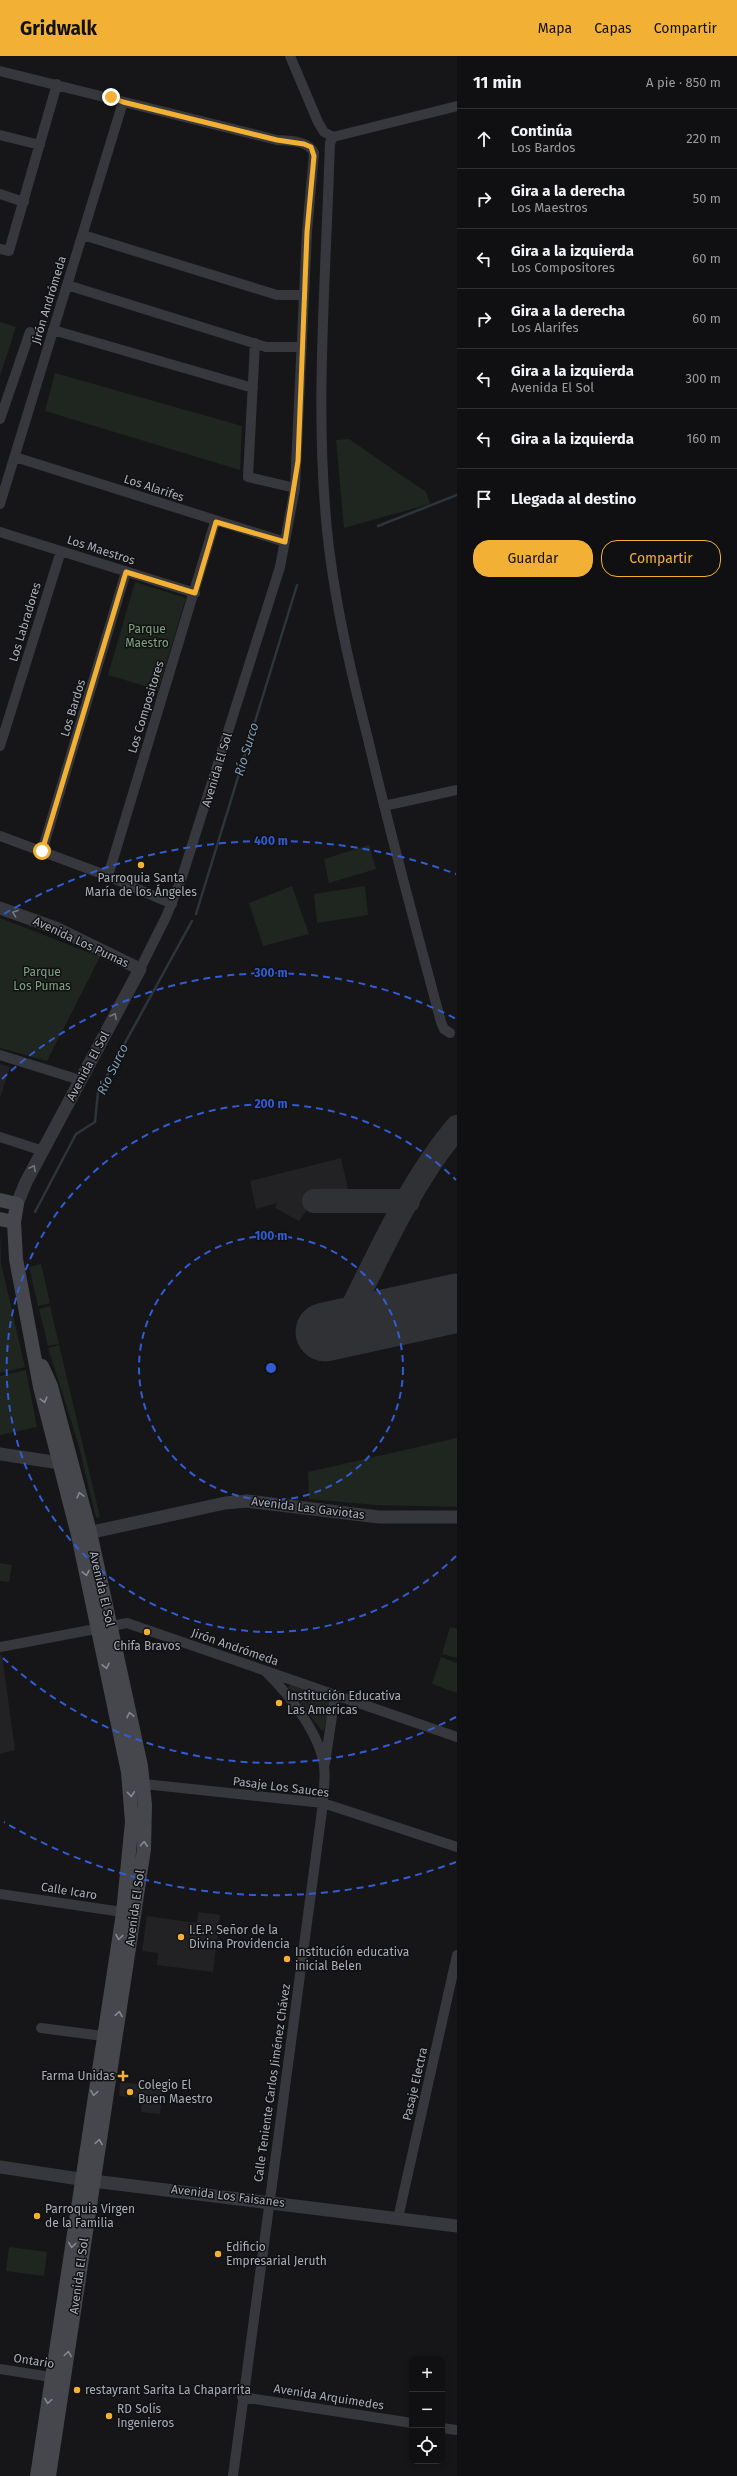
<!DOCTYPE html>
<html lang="es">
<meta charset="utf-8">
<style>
:root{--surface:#101012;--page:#1e1e20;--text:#f1f3f6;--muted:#9c9d9f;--line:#303032;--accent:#f2b134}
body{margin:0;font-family:"Fira Sans",sans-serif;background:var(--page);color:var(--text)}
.controls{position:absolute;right:12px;bottom:12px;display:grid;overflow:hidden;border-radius:8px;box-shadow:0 2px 6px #0003}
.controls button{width:36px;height:36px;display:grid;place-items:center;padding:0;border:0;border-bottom:1px solid var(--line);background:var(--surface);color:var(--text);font:20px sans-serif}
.stop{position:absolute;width:12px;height:12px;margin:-9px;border:3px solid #f2b134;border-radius:50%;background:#fff}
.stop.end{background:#f2b134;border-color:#fff;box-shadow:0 1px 4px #0008}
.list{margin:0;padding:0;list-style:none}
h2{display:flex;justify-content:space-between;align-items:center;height:52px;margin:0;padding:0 16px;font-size:17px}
h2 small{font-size:13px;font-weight:400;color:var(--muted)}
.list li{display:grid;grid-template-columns:26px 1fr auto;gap:12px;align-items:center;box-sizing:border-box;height:60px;padding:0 16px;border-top:1px solid var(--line)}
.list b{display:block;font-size:15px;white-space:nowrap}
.list p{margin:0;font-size:13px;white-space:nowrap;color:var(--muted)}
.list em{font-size:13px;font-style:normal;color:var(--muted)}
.actions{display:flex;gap:8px;padding:12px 16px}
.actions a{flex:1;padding:9px 0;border:1px solid var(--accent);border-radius:16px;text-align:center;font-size:14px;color:var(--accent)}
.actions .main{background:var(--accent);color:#111}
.icon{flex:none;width:22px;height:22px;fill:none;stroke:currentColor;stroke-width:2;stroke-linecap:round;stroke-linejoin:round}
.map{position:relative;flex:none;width:457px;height:2420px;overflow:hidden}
header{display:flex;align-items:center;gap:24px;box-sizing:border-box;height:56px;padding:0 20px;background:var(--accent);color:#111}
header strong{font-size:19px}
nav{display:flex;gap:22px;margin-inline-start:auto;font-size:14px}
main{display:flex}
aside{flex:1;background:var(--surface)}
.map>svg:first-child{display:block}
</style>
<header>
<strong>Gridwalk</strong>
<nav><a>Mapa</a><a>Capas</a><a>Compartir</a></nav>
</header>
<main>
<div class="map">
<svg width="457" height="2420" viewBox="0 0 457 2420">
<rect width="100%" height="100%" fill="#161618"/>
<path fill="#222225" d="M0,1008L10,1011L0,1042Z
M341,1102L348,1133L317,1140L299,1165L275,1152L277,1147L256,1153L250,1125Z
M0,1599H2L15,1694L0,1698Z
M198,1856L220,1859L213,1916L157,1909L158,1897L142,1895L147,1860L197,1867Z
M120,2026L163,2031L160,2058L141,2056L142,2042L119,2040Z"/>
<path fill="#1e261f" d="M0,266L16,271L0,320Z
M55,317L242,370L240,414L45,355Z
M349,383L426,436L430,448L344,472L336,384Z
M135,526L186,542L158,634L108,619Z
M369,789L376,813L329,827L324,803Z
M292,830L309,878L263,890L249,847Z
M365,830L368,859L317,867L314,838Z
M0,862L100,901L47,1005L0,992Z
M0,1174L1,1207L25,1311L0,1317Z
M41,1208L50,1247L38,1250L29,1211Z
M50,1250L59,1288L48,1290L39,1253Z
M59,1289L100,1461L96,1462L78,1387L48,1292Z
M26,1314L37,1371L0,1379V1320Z
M457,1382V1451L376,1449L309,1443L308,1416Z
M0,1507L12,1509L9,1526L0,1525Z
M450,1571L457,1573V1602L442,1598Z
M441,1601L457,1607V1637L432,1628Z
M291,1627L327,1640L330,1647L324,1674L322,1675L288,1631Z
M9,2191L47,2196L44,2220L6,2215Z"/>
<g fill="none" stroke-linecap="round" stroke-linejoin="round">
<path stroke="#2c353c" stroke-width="2.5" d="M378,470L457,439
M196,858L297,529
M35,1156L76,1078L95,1066L98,1036L192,865"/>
<path stroke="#303135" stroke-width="24" d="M314,1145H408
M342,1272C377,1204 408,1129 457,1071"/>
<path stroke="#303135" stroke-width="59" d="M325,1276L457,1247"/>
<path stroke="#37383d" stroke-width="10" d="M290,0L318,66L324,76L333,81L457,50
M0,15L277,84C289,85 308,84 314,97L307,176L295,432L280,511L182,821L166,861L140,913
M0,79L40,89
M333,81L330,87L329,113C325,238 314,367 329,492C337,557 352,620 368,683C390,778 416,872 441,966L444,973L450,977
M0,138L24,146
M83,179L277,239H304
M0,193L9,195L57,28
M67,229L266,291H302
M53,274L253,332
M255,287L248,421L295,432
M0,363L30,276
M15,401L285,486
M0,448L123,46
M0,476L195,537
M0,690L61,495
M384,750L457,734
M0,780L108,820L172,848
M42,795L126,516
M108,820L215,466
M0,999L80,1024
M0,1081L43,1095
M0,1591L127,1567L457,1681
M325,1707L335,1640
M144,1728L323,1747L457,1791
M0,1838L129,1857
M41,1972L103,1980
M398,2162L457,1899
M0,2313L57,2322
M242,2341L412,2367
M442,2372L457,2374
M233,2420L323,1747C323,1735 326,1722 324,1710C320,1678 289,1638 266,1616"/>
<path stroke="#37383d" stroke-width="13" d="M0,852L56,872L140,913L26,1126L17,1148
M0,1398L60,1407L69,1404
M79,1479L225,1447L247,1445L379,1461H457
M0,2111L93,2125L457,2170"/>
<path stroke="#45474d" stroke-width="14" d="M0,1144L17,1148L14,1166L16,1203L40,1331L78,1479L128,1716L132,1766L123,1857L37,2420
M0,1163L14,1166
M42,1310L51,1330L90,1476L141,1710L145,1749L144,1793L49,2420"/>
</g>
<defs><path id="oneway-chevron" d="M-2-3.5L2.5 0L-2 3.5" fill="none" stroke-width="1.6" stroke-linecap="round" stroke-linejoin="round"/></defs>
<g stroke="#757881">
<use href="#oneway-chevron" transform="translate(15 857) rotate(-160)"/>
<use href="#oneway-chevron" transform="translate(114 960) rotate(-62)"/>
<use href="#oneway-chevron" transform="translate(33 1112) rotate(-62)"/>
</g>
<g stroke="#858993">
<use href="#oneway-chevron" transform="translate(44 1344) rotate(75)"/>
<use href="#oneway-chevron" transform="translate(80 1439) rotate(-104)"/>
<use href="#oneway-chevron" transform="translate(86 1517) rotate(78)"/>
<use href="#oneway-chevron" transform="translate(106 1610) rotate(78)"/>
<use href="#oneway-chevron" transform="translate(130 1659) rotate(-102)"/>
<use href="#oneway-chevron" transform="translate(131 1738) rotate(85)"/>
<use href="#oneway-chevron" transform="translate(144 1788) rotate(-86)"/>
<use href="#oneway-chevron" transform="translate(119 1881) rotate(99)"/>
<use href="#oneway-chevron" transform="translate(119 1958) rotate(-81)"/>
<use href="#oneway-chevron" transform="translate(94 2037) rotate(99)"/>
<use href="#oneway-chevron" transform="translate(99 2086) rotate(-81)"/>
<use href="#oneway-chevron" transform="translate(72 2189) rotate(98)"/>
<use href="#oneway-chevron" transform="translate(68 2298) rotate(-82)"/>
<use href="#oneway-chevron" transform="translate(48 2345) rotate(99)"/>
</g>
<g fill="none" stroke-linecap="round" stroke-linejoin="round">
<path stroke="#f2b134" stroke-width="5" d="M42,795L126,516L195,537L216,466L285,486L298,405L307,176L314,100L311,91L304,88L277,84L123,46L111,41"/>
</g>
<g fill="none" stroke="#325cd3" stroke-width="2" stroke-dasharray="7 5">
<circle cx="271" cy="1312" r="132"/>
<path d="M456 1500A264 264 0 1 1 456 1124"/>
<path d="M456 1661A395 395 0 0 1 2 1601M2 1023A395 395 0 0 1 456 963"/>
<path d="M456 1806A527 527 0 0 1 4 1766M4 858A527 527 0 0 1 456 818"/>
</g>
<g fill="#f2b134" stroke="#111113" stroke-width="1.5">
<circle cx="141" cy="809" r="4"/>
<circle cx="147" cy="1576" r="4"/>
<circle cx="279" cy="1647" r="4"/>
<circle cx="181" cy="1881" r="4"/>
<circle cx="287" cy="1903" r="4"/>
<path d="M121 2014h4v4h4v4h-4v4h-4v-4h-4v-4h4z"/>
<circle cx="130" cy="2036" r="4"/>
<circle cx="37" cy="2160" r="4"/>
<circle cx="218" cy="2198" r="4"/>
<circle cx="77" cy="2334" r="4"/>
<circle cx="109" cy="2360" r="4"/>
</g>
<g text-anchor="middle" stroke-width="3" stroke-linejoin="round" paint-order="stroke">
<g font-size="12" fill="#a8adb8" stroke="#111113">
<text transform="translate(49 244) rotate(-73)" y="4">Jirón Andrómeda</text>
<text transform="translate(154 432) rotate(18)" y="4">Los Alarifes</text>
<text transform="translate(101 494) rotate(18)" y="4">Los Maestros</text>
<text transform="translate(25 566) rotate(-73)" y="4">Los Labradores</text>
<text transform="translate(146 651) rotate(-73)" y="4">Los Compositores</text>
<text transform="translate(73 652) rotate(-73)" y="4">Los Bardos</text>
<text transform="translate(217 714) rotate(-73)" y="4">Avenida El Sol</text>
<text transform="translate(81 886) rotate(25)" y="4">Avenida Los Pumas</text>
<text transform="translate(88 1010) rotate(-62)" y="4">Avenida El Sol</text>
<text transform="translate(308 1452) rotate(7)" y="4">Avenida Las Gaviotas</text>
<text transform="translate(102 1533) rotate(77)" y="4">Avenida El Sol</text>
<text transform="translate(235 1591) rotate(19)" y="4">Jirón Andrómeda</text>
<text transform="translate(281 1731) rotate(7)" y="4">Pasaje Los Sauces</text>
<text transform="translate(69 1835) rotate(9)" y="4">Calle Icaro</text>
<text transform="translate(135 1852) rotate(-82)" y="4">Avenida El Sol</text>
<text transform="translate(272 2027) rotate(-82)" y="4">Calle Teniente Carlos Jiménez Chávez</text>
<text transform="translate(415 2028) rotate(-77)" y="4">Pasaje Electra</text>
<text transform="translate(228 2140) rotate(7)" y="4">Avenida Los Faisanes</text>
<text transform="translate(79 2220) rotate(-82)" y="4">Avenida El Sol</text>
<text transform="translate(34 2305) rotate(9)" y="4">Ontario</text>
<text transform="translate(329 2341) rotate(9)" y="4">Avenida Arquimedes</text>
</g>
<g font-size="12" fill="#7fa381" stroke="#111113">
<text x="147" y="577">Parque<tspan x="147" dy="14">Maestro</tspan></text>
<text x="42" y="920">Parque<tspan x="42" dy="14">Los Pumas</tspan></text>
</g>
<g font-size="12" fill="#a8adb8" stroke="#111113" text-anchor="start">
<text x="141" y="826" text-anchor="middle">Parroquia Santa<tspan x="141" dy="14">María de los Ángeles</tspan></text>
<text x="147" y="1594" text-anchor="middle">Chifa Bravos</text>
<text x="287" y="1644">Institución Educativa<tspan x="287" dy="14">Las Americas</tspan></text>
<text x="189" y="1878">I.E.P. Señor de la<tspan x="189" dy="14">Divina Providencia</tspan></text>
<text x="295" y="1900">Institución educativa<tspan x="295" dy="14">inicial Belen</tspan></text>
<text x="115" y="2024" text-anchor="end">Farma Unidas</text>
<text x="138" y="2033">Colegio El<tspan x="138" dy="14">Buen Maestro</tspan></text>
<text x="45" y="2157">Parroquia Virgen<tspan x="45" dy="14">de la Familia</tspan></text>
<text x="226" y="2195">Edificio<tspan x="226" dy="14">Empresarial Jeruth</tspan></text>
<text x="85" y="2338">restayrant Sarita La Chaparrita</text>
<text x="117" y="2357">RD Solís<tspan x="117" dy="14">Ingenieros</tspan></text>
</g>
<g font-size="13" font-style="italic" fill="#7f9bb3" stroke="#111113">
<text transform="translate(246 693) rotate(-73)" y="5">Río Surco</text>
<text transform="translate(112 1013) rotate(-64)" y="5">Río Surco</text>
</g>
</g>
<circle cx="271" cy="1312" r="6" fill="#325cd3" stroke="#111113" stroke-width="2"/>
<g font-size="12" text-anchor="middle" font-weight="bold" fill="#325cd3" stroke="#111113" stroke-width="3" stroke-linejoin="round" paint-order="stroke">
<text x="271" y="789">400 m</text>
<text x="271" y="921">300 m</text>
<text x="271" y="1052">200 m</text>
<text x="271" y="1184">100 m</text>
</g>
</svg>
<div class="controls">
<button>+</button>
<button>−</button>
<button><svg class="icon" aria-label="locate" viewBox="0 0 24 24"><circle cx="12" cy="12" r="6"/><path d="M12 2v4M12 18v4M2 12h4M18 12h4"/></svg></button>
</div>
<div class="stop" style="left:42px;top:795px"></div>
<div class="stop end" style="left:111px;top:41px"></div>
</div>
<aside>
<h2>11 min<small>A pie · 850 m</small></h2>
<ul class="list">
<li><svg class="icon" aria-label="ahead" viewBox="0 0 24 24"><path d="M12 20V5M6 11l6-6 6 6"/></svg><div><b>Continúa</b><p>Los Bardos</p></div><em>220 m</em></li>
<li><svg class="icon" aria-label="right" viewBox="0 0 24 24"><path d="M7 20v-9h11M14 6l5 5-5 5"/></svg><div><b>Gira a la derecha</b><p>Los Maestros</p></div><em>50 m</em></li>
<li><svg class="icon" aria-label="left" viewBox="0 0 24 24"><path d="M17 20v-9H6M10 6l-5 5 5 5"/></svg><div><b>Gira a la izquierda</b><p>Los Compositores</p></div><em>60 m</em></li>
<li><svg class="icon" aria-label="right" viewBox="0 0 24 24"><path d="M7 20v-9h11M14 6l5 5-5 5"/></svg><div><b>Gira a la derecha</b><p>Los Alarifes</p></div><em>60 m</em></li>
<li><svg class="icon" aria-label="left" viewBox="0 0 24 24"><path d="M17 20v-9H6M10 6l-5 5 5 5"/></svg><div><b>Gira a la izquierda</b><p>Avenida El Sol</p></div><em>300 m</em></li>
<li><svg class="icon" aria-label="left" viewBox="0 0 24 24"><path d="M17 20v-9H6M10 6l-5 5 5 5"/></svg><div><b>Gira a la izquierda</b></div><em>160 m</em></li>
<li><svg class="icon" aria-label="arrive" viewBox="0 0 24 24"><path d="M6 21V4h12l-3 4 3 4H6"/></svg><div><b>Llegada al destino</b></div></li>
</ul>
<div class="actions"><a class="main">Guardar</a><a>Compartir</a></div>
</aside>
</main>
